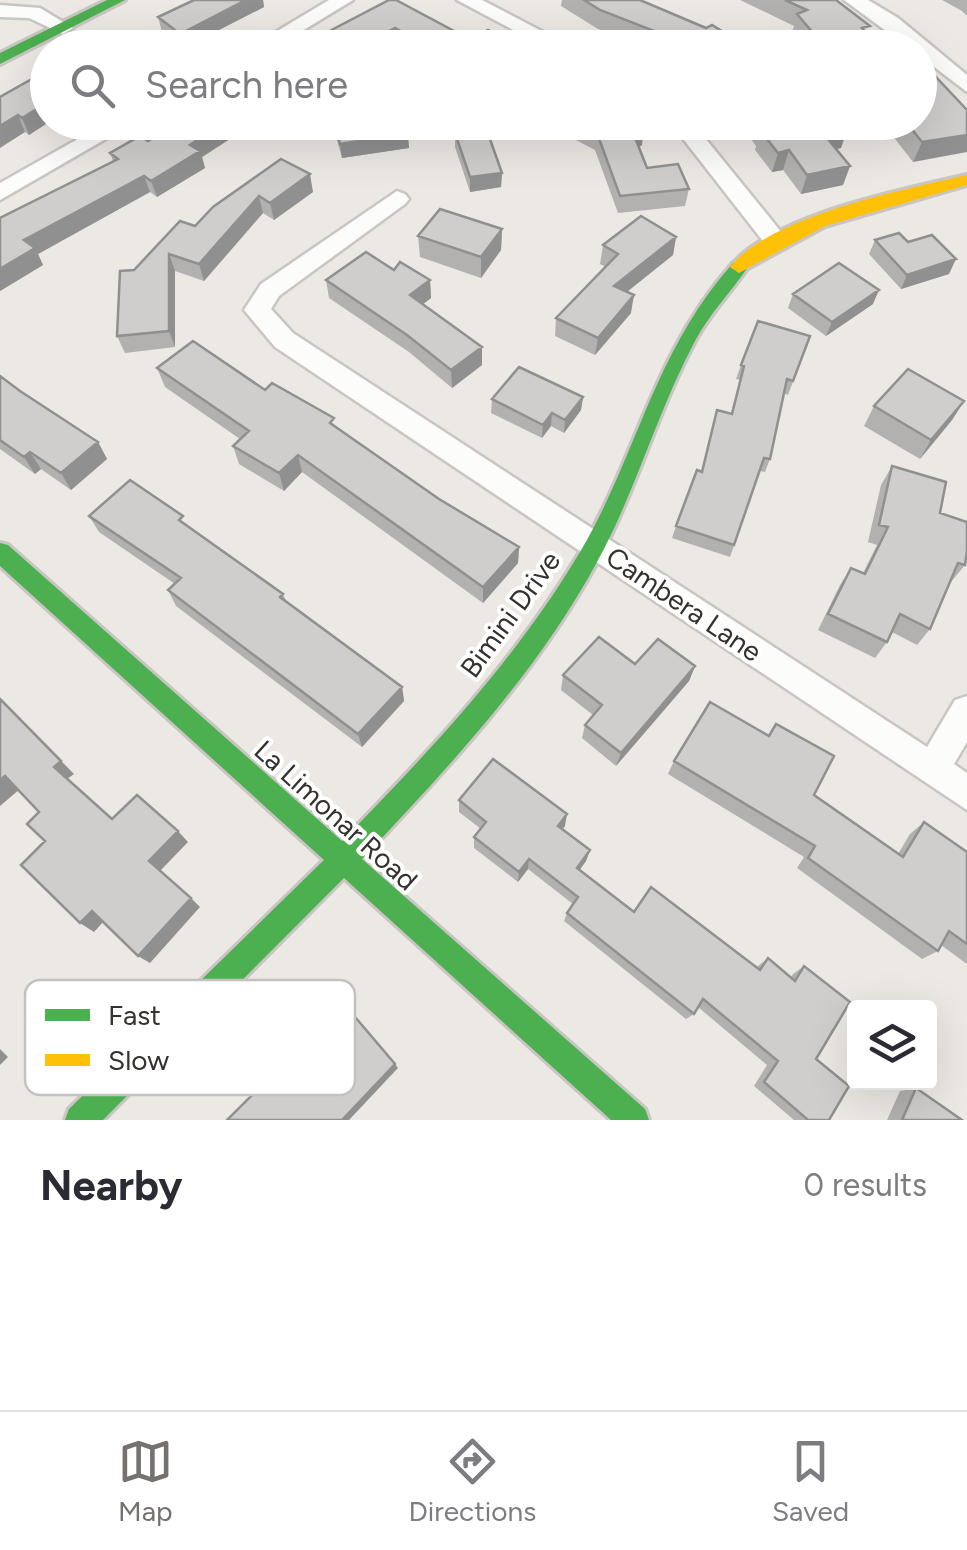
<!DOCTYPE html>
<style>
:root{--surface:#fff;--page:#f2f2f3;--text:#2b2b33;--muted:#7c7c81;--line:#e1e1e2;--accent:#74716e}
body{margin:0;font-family:Figtree,sans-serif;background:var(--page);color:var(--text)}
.controls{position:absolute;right:30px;bottom:30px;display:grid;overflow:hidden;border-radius:10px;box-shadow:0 10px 40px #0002}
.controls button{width:90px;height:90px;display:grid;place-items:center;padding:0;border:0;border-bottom:2px solid var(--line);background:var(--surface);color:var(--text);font:50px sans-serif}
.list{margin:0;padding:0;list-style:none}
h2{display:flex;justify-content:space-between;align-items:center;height:130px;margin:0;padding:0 40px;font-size:42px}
h2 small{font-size:32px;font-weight:400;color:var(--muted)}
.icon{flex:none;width:55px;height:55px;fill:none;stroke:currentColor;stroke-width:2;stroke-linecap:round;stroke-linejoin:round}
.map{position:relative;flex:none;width:967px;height:1120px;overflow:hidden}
.search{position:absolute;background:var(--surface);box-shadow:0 10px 40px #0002;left:30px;right:30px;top:30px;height:110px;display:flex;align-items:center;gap:25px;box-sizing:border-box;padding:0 35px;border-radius:55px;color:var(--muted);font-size:38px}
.sheet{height:290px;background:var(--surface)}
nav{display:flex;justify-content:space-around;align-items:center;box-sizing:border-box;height:140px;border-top:2px solid var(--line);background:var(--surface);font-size:28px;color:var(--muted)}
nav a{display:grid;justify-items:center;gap:5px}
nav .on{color:var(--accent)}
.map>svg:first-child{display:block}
</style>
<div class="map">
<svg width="967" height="1120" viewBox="0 0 967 1120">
<rect width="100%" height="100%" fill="#ece8e4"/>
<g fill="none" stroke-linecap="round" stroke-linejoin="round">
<g stroke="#c8c5c2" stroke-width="5">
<path id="street" d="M329,0H353L274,48H249Z
M457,0H482L574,48H547Z
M844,0H868L898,18L967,75V92L920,56V48H909Z
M0,5L40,8L73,28L63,34L29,18L0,17Z
M108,122H135L0,200V183Z
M670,122H692L782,233L786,239L782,245H766Z
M397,191L405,194L409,199L405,204L279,296L271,309L293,333L927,747L955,700L967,696V742L954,764L967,773V810L275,347L244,310L261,284Z"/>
</g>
<g stroke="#c8c5c2" stroke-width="6">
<path id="fast" d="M107,0H125L0,64V53Z
M739,261L748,267C731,292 710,313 695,341C657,412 636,491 597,562C537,673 448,768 362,859L645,1109L649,1120H611L344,878L103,1120H65L69,1109L324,860L0,566V543L8,545L342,841C429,752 516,660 580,552C639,452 652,355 733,263Z"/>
</g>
<g stroke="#c8c5c2" stroke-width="6">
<path id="slow" d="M967,175V185L825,226L739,273L730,267C772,215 903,190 967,175Z"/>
</g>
<use href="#street" fill="#fcfcfb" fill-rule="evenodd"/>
<use href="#fast" fill="#4caf50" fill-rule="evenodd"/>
<use href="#slow" fill="#ffc107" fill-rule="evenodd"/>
</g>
<path fill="#b2b1b0" d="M194,0H263L264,7L183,48L162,32L158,17Z
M389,0L471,40L520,48H401L396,45Z
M562,0H640L749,48H643L598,29L561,6Z
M740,0H836L880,48H804L792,33L794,26Z
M942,0H967V16L962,11Z
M0,97L48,122H49L29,135L25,132Z
M967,110L913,162L882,122H920Z
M177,122L253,124L202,157L205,168L157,197L150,192L38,254L43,265L0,291L113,161L110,153L148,141Z
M332,122H404L409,148L342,158Z
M557,122H633L642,145L639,147L647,168L689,189L685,206L618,213L595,150L557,130Z
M739,122H844L841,148L836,149L850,166L843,185L801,194L783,170L772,172L755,150L756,146Z
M455,133L502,173L501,187L470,192L455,147Z
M281,159L313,192L274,220L263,213L204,281L175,271V347L125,353L117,336L134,270L195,226Z
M502,229L501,250L481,278L420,257L418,236Z
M676,237L673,255L627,291L631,313L595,355L555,336L556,318L606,267L600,264L603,245Z
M875,240L908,242L949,274L901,289L869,254Z
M394,270L430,280L431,298L423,304L482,347V365L452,388L409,352L329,298L326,280Z
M793,294L873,304L826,336L788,308Z
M810,336L788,395L784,393L770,459L765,472L760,471L730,557L672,538L676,526L701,472L731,413L740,380L736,379L741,365Z
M157,368L265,390L336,427L439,499L519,547L518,563L483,603L302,472L284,491L239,464L233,446L240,439L165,387Z
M0,376L20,391L98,442L107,459L71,490L41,469L35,474L0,449Z
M583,397L581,410L564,433L551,426L542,438L491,413L492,399Z
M964,401L952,420L920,459L864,426L874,406Z
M892,466L940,513L965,565L951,582H950L930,629L917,645L892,632L887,642L875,658L818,630L840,585L851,568L863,573L877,545L868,542L881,485Z
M89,516L188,527L283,594L286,601L402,687L404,701L362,747L176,606L168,590L175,584L99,532Z
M635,664L695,666L689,681L616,766L582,738L585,725L593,715L561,690L563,675Z
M776,724L814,795L898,854L910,834L924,822L967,852V964L941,945L938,951L922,959L797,868L804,857L668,774L674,761L769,736Z
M459,800L565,826L562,829L590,850L586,861L579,870L634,912L757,967L768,958L791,977L793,974L804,966L816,1059L829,1120H794L754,1086L767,1065L698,1007L694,1014L686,1019L564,921L567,913L573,904L528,869L518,882L474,848V837L481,829L459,812Z
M916,1088L962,1120H887L900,1091Z"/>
<path fill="#919090" d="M246,0H263L264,7L184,48L180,34Z
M395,28L396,45L391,48H358Z
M48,102L49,122L29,135L22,118Z
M18,115L25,132L0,148V126Z
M224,122L253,124L202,157L205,168L157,197L151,181L190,145Z
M644,128L642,145L632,152L634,135Z
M848,128L841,148L817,153L823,133Z
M408,133L409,148L342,158L340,144Z
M967,135V152L913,162L922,142Z
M789,150L783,170L772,172L778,153Z
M850,166L843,185L801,194L807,175Z
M502,173L501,187L470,192V177Z
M310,174L313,192L274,220L270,203Z
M144,176L150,192L38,254L43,265L0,291V269L24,240Z
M259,196L263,213L204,281L199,264Z
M502,229L501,250L481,278V257Z
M676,237L673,255L612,304L614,286Z
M169,254L175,271V347L169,331Z
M956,259L949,274L901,289L907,275Z
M430,280L431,298L412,313L410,295Z
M879,290L873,304L826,336L832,322Z
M634,295L631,313L595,355L598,338Z
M482,347V365L452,388L451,370Z
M583,397L581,410L564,433L565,420Z
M964,401L952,420L920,459L931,440Z
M552,413L551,426L542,438L543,425Z
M98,442L107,459L71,490L61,473Z
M30,452L41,469L35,474L24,457Z
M298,455L302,472L284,491L279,473Z
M519,547L518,563L483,603V587Z
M695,666L689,681L616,766L621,753Z
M402,687L404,701L362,747L358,734Z
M0,699L74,774L67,779L54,767Z
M5,776L20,789L0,806V780Z
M567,814L565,826L556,838L558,826Z
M178,831L188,842L160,871L149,861Z
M590,850L586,861L574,878L577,868Z
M529,859L528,869L518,882L519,872Z
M191,898L200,907L150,963L138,956Z
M92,911L105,920L94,932L80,923Z
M0,1049L8,1057L0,1065Z
M395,1064L398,1068L349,1120H342Z"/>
<path fill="#cfcecd" stroke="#919090" stroke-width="2.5" d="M194,0H246L180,34L158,17Z
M389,0H396L471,40L488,30L520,46L431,48L395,28L358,48H297Z
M584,0H640L706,28L712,25L749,48H685L667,36L600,10Z
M785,0H836L870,26L862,28L880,48H826L797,14L807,10Z
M108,35L130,48H86Z
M920,60L967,110V135L922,142L906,122H920Z
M48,70V102L22,118L18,115L0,126V97Z
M177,122H224L190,145L200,151L151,181L144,176L24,240L35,248L0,269V218L118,159L110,153L140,136L148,141Z
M334,122H404L408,133L340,144Z
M576,122H633L644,128L634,135L647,168L678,164L689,189L620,196L597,133Z
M759,122H844L848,128L823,133L850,166L807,175L789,150L778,153L760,130L764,129Z
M486,128L502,173L470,177L455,133Z
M281,159L310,174L270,203L259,196L199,264L169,254V331L117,336L120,271L134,270L180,221L195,226L213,207Z
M440,209L502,229L481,257L418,236Z
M641,216L676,237L614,286L634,295L598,338L556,318L618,254L603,245Z
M899,233L908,242L932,235L956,259L907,275L875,240Z
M366,252L394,270L400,262L430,280L410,295L482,347L451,370L407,335L326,280Z
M839,263L879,290L832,322L793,294Z
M758,321L810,336L793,381L787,379L770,459L764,458L734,545L676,526L697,470L702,472L717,410L732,414L744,366L741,365Z
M193,341L265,390L272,383L334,418L330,423L439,499L519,547L483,587L298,455L279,473L233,446L249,431L157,368Z
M519,367L583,397L565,420L552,413L543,425L492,399Z
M908,369L964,401L931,440L874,406Z
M0,376L20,391L98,442L61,473L30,452L24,457L0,440Z
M892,466L946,482L940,513L967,522V551L965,565L958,563L930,629L900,614L887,642L828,614L851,568L865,574L888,527L879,525Z
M130,480L183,516L179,520L283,594L280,597L402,687L358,734L168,590L181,578L89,516Z
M599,637L635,664L658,639L695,666L621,753L585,725L602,705L563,675Z
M0,699L61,761L54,767L112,819L137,795L178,831L149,861L191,898L138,956L92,911L80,923L21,865L45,841L27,824L39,812L5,776L0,780Z
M710,702L769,736L776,724L834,756L814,795L903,857L924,822L967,852V944L949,931L938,951L808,858L815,846L674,761Z
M493,759L567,814L558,826L590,850L577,868L634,912L651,887L760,970L768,958L795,981L804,966L850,1002L816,1059L849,1086L829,1120H808L764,1082L778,1061L703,999L694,1014L567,913L578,897L529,859L519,872L474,837L486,822L459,800Z
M344,1004L395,1064L342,1120H227Z
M916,1088L962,1120H902Z"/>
<g text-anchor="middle" stroke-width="8" stroke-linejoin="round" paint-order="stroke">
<g font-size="28" fill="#34312e" stroke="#fff">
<text transform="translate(684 604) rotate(34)" y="10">Cambera Lane</text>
<text transform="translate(510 614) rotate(-54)" y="10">Bimini Drive</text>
<text transform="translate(336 815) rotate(42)" y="10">La Limonar Road</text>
</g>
</g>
<rect x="25" y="980" width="330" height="115" rx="15" fill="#fff" stroke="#c2c1c0" stroke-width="2.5"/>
<rect x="45" y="1009" width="45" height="12" fill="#4caf50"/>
<rect x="45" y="1054" width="45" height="12" fill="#ffc107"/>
<g font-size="28" fill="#34312e">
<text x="108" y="1025">Fast</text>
<text x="108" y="1070">Slow</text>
</g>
</svg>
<div class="controls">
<button><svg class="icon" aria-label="layers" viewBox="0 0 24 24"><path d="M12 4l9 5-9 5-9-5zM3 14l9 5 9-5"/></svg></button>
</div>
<div class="search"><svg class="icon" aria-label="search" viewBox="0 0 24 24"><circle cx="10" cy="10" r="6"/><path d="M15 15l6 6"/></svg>Search here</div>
</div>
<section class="sheet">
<h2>Nearby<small>0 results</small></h2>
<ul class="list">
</ul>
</section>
<nav>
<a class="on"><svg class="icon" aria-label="map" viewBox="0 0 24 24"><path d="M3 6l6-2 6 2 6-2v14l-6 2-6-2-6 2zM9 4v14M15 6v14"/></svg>Map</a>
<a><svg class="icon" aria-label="directions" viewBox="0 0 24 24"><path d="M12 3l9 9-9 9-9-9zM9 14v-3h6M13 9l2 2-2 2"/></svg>Directions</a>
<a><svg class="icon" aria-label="saved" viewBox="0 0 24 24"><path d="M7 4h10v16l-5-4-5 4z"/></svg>Saved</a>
</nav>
